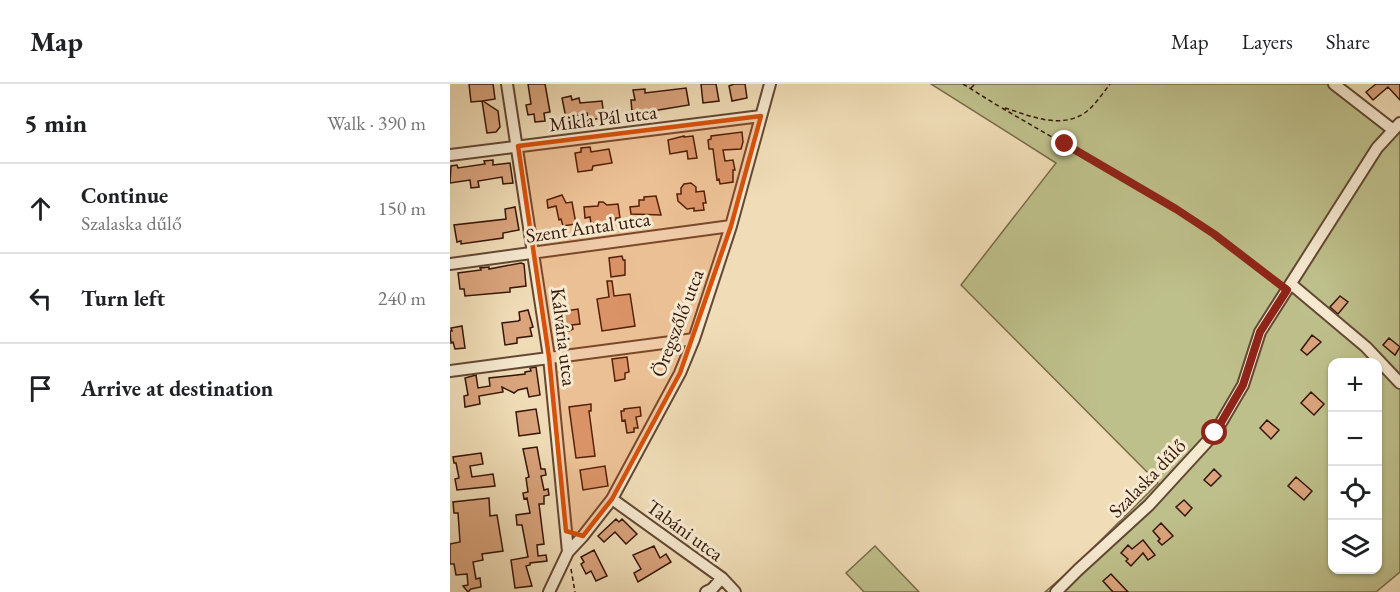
<!DOCTYPE html>
<meta charset="utf-8">
<style>
:root{--surface:#fff;--page:#f2f2f2;--text:#202124;--muted:#757577;--line:#e0e0e0}
body{margin:0;font-family:"EB Garamond",serif;background:var(--page);color:var(--text)}
.controls{position:absolute;right:18px;bottom:18px;display:grid;overflow:hidden;border-radius:12px;box-shadow:0 2px 4px #0004}
.controls button{width:54px;height:54px;display:grid;place-items:center;padding:0;border:0;border-bottom:2px solid var(--line);background:var(--surface);color:var(--text);font:30px sans-serif}
.stop{position:absolute;width:18px;height:18px;margin:-14px;border:4px solid #8f2418;border-radius:50%;background:#fff}
.stop.end{background:#8f2418;border-color:#fff;box-shadow:0 2px 6px #0008}
.list{margin:0;padding:0;list-style:none}
h2{display:flex;justify-content:space-between;align-items:center;height:78px;margin:0;padding:0 24px;font-size:26px}
h2 small{font-size:20px;font-weight:400;color:var(--muted)}
.list li{display:grid;grid-template-columns:39px 1fr auto;gap:18px;align-items:center;box-sizing:border-box;height:90px;padding:0 24px;border-top:2px solid var(--line)}
.list b{display:block;font-size:22px;white-space:nowrap}
.list p{margin:0;font-size:20px;white-space:nowrap;color:var(--muted)}
.list em{font-size:20px;font-style:normal;color:var(--muted)}
.icon{flex:none;width:33px;height:33px;fill:none;stroke:currentColor;stroke-width:2;stroke-linecap:round;stroke-linejoin:round}
.map{position:relative;flex:none;width:950px;height:508px;overflow:hidden}
header{display:flex;align-items:center;gap:36px;box-sizing:border-box;height:84px;padding:0 30px;background:var(--surface);border-bottom:2px solid var(--line)}
header strong{font-size:28px}
nav{display:flex;gap:33px;margin-inline-start:auto;font-size:21px}
main{display:flex}
aside{flex:1;background:var(--surface)}
.map>svg:first-child{display:block}
</style>
<header>
<strong>Map</strong>
<nav><a>Map</a><a>Layers</a><a>Share</a></nav>
</header>
<main>
<aside>
<h2>5 min<small>Walk · 390 m</small></h2>
<ul class="list">
<li><svg class="icon" aria-label="ahead" viewBox="0 0 24 24"><path d="M12 20V5M6 11l6-6 6 6"/></svg><div><b>Continue</b><p>Szalaska dűlő</p></div><em>150 m</em></li>
<li><svg class="icon" aria-label="left" viewBox="0 0 24 24"><path d="M17 20v-9H6M10 6l-5 5 5 5"/></svg><div><b>Turn left</b></div><em>240 m</em></li>
<li><svg class="icon" aria-label="arrive" viewBox="0 0 24 24"><path d="M6 21V4h12l-3 4 3 4H6"/></svg><div><b>Arrive at destination</b></div></li>
</ul>
</aside>
<div class="map">
<svg width="950" height="508" viewBox="0 0 950 508">
<rect width="100%" height="100%" fill="#f0ddb7"/>
<filter id="stains"><feTurbulence type="fractalNoise" baseFrequency=".00333" numOctaves="4"/><feColorMatrix values="0 0 0 0 .2 0 0 0 0 .09 0 0 0 0 .02 0 0 0 .5 -.17"/></filter>
<radialGradient id="worn" r=".72"><stop offset=".6" stop-color="#630" stop-opacity="0"/><stop offset="1" stop-color="#630" stop-opacity=".3"/></radialGradient>
<path fill="#bec08b" stroke="#7a6a49" stroke-width="1.5" fill-rule="evenodd" d="M481,0H882L950,50V488L926,508H595L625,482L708,399L511,201L606,79ZM882,278H928V486H882Z
M425,462L469,508H414L396,489Z"/>
<path fill="#daa47d" stroke="#351507" stroke-width="1.5" d="M19,0H43L45,15L33,17L48,27L50,43L46,48L37,49L32,17L21,18Z
M78,0H95L100,28L94,29L95,37L85,38L84,30L78,31L76,21L81,20Z
M251,0H266L269,17L253,19Z
M284,0H295L297,14L282,17L279,2Z
M926,0H950V16L938,3L923,16L916,8Z
M236,4L239,21L190,29V27L182,28L181,16H185L183,6L195,5V9Z
M121,12L122,16L129,14L130,19L152,17L154,34L138,36L137,29L116,34L112,14Z
M292,48L293,58L291,65L273,66L275,77L283,76L285,86H283V98L270,100L269,95L267,96L263,65H259L258,56L261,55V52Z
M234,52V53L243,52L247,74L238,75L237,67L220,70L218,56Z
M140,63L141,68L159,65L162,79L143,82L142,86L128,88L125,69L131,68V64Z
M43,76V81L60,79L63,99L53,100L52,93L28,97L29,103L21,104L20,96L0,99L1,82L7,81L8,84L35,80L34,77Z
M241,99L246,103V108L254,107L256,119H253L254,126L244,127V124L237,125L228,117L227,110H231V104L234,100Z
M112,111L116,119L122,118L126,140L113,142L111,135L109,136L106,122L98,124L97,116Z
M206,112L211,131L181,130L180,123L189,122V116H194V113Z
M149,118H153L157,121L168,120L170,134H166V136L141,140L140,133L135,134L134,123L148,122Z
M65,123L69,146L53,149V154L11,160V157L7,158L4,141L56,135L55,125Z
M172,172L173,176H175V191L161,193L159,174Z
M71,179L74,180L76,202L60,204V208L15,212L14,205H10L8,189L31,186L30,184L39,183V185Z
M157,197H162L164,212L180,210L185,242L152,247L147,215L159,213Z
M890,212L898,218L888,230L880,223Z
M128,225L130,240L122,241L123,245L119,247L110,248L109,228Z
M78,226L83,243L80,244L82,252L67,254V259L55,261L52,239L68,237L70,236L69,228Z
M12,242L15,264L5,265L3,258L1,259L0,247H2L1,244Z
M862,251L871,258L857,271L851,266Z
M939,254L950,263L945,271L933,261Z
M177,273L179,288L175,289V295L165,297L162,275Z
M86,283L90,311L79,313L77,304L68,306L64,309L52,303L53,308L29,312L30,320L15,323L14,312L18,311L15,294L26,291L28,304L40,302L39,294L75,290V288L81,287L80,284Z
M861,308L874,320L864,331L851,319Z
M141,320V327H139L145,372L126,374L119,323Z
M190,323L191,332L186,333L188,344H184V348L177,349L175,336L172,337L171,327H174V325Z
M86,325L90,349L69,352L66,328Z
M817,336L829,346L821,355L810,344Z
M87,363L91,385H95L96,391L91,392L94,406L98,405L99,411L94,412V420H89L94,460L87,461L88,472L96,471L97,477L80,479V481L76,482L82,502L65,504L61,476L78,473L72,441H67L66,431L80,429L77,414L74,415L73,409L78,408L76,394L79,393L73,365Z
M31,369L33,380L20,382L22,393L43,390L45,402L7,406L5,395L9,394L6,379H4L3,373Z
M155,382L158,402L133,406L130,386Z
M764,385L771,392L761,402L754,396Z
M846,393L862,407L854,416L838,402Z
M39,414L40,432L47,431L53,467L32,470L33,476L23,478L26,495L30,494L31,503L21,505L18,508L13,502L18,501L17,490L6,491L4,480H0V460L10,458L8,429H4L3,418Z
M734,416L742,424L735,432L726,423Z
M166,435L169,438L172,435L187,450L176,460L165,448L154,458L148,452Z
M711,439L723,452L712,461L708,457L710,455L703,447Z
M693,456L705,471L698,476L693,469L681,482L676,477L678,475L671,469L678,461L682,465Z
M204,462L210,474L216,470L221,478L188,498L184,489L191,485L183,471Z
M144,466L157,492L146,497L141,487L136,490L131,480L134,478L131,473Z
M661,490L678,508H663L653,497Z"/>
<g fill="none" stroke-linecap="round" stroke-linejoin="round">
<g stroke="#644733" stroke-width="14">
<path id="minor" d="M57,0L99,273L116,447L118,468L99,508
M884,0L942,45
M0,71L311,32
M0,180L281,142
M841,200L916,263L950,299
M0,287L244,255
M162,415L272,494L285,508
M118,468L133,452L162,415L230,289L244,255L281,142L320,0
M256,508L262,505L272,494
M606,508L628,486L699,421L765,349L793,301L810,248L927,64L950,39"/>
</g>
<path stroke="#351507" stroke-width="1.5" stroke-dasharray="4.5 3" stroke-linecap="butt" d="M513,0L550,23
M521,4L525,0
M552,24L726,125L764,150L829,200
M555,24C581,32 611,46 636,28C645,21 653,9 660,0
M121,485L125,508"/>
<use href="#minor" stroke="#f5e9d0" stroke-width="10"/>
</g>
<g fill="none" stroke-linecap="round" stroke-linejoin="round">
<path stroke="#8f2418" stroke-width="8" d="M615,60L726,125L764,150L837,206L810,248L793,301L765,349"/>
</g>
<path fill="#d6520c" fill-opacity="0.2" stroke="#d6520c" stroke-width="4.5" stroke-linejoin="round" d="M311,32L281,142L230,289L162,415L133,452L116,447L99,273L68,62Z"/>
<g text-anchor="middle" stroke-width="6" stroke-linejoin="round" paint-order="stroke">
<g font-size="20" fill="#351507" stroke="#f5e9d0">
<text transform="translate(153 34) rotate(-7)" y="7">Mikla Pál utca</text>
<text transform="translate(138 143) rotate(-8)" y="7">Szent Antal utca</text>
<text transform="translate(227 239) rotate(-69)" y="7">Öregszőlő utca</text>
<text transform="translate(114 253) rotate(83)" y="7">Kálvária utca</text>
<text transform="translate(697 394) rotate(-46)" y="7">Szalaska dűlő</text>
<text transform="translate(235 446) rotate(36)" y="7">Tabáni utca</text>
</g>
</g>
<rect width="100%" height="100%" filter="url(#stains)"/>
<rect width="100%" height="100%" fill="url(#worn)"/>
</svg>
<div class="controls">
<button>+</button>
<button>−</button>
<button><svg class="icon" aria-label="locate" viewBox="0 0 24 24"><circle cx="12" cy="12" r="6"/><path d="M12 2v4M12 18v4M2 12h4M18 12h4"/></svg></button>
<button><svg class="icon" aria-label="layers" viewBox="0 0 24 24"><path d="M12 4l9 5-9 5-9-5zM3 14l9 5 9-5"/></svg></button>
</div>
<div class="stop" style="left:765px;top:349px"></div>
<div class="stop end" style="left:615px;top:60px"></div>
</div>
</main>
